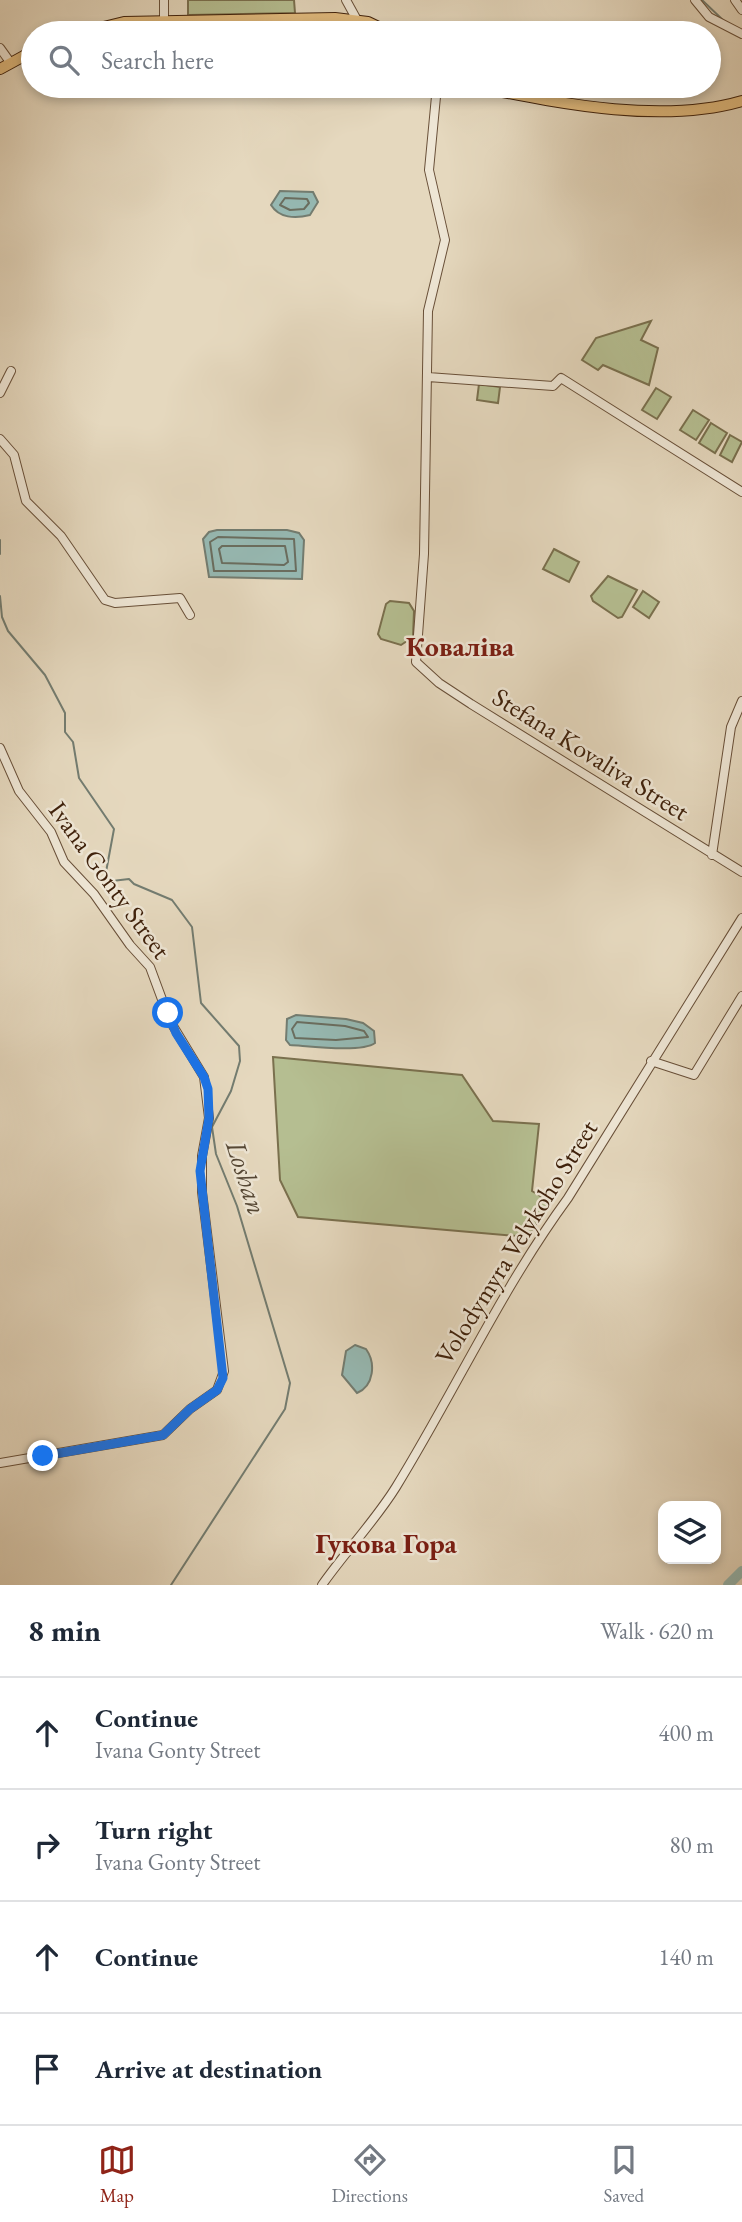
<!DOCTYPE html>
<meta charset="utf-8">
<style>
:root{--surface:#fff;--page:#f2f2f3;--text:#1f2937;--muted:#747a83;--line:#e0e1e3;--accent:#8f2418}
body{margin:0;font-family:"EB Garamond",serif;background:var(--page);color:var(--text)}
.controls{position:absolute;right:21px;bottom:21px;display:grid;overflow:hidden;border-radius:14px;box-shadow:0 4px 10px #0003}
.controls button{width:63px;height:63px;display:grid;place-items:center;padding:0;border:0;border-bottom:2px solid var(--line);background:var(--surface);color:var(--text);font:35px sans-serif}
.stop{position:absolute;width:21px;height:21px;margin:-16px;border:5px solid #1a73e8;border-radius:50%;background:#fff}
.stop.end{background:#1a73e8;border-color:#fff;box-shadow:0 2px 7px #0008}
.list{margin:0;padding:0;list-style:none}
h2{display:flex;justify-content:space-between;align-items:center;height:91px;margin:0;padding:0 28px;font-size:30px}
h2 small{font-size:23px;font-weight:400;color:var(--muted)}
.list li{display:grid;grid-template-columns:46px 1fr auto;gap:21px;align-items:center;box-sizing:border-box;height:112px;padding:0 28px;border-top:2px solid var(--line)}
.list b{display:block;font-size:26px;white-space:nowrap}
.list p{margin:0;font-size:23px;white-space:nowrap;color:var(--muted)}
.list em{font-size:23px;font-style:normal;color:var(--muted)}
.icon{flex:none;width:38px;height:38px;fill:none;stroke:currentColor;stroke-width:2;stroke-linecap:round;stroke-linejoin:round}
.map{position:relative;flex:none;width:742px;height:1585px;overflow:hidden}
.search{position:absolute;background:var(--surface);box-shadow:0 4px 10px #0003;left:21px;right:21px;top:21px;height:77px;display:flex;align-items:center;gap:18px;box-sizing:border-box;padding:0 24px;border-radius:38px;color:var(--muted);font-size:26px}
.sheet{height:539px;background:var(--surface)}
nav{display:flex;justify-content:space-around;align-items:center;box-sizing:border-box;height:98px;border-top:2px solid var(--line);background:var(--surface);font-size:19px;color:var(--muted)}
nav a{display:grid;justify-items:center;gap:4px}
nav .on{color:var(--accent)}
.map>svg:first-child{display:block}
</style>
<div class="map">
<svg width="742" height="1585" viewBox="0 0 742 1585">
<rect width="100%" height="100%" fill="#e5d8be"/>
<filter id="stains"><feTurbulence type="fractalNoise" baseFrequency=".00286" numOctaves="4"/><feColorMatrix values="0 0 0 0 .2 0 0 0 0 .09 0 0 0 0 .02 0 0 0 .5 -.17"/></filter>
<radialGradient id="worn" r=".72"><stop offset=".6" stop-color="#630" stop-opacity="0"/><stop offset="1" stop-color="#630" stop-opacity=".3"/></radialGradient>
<path fill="#b5be91" stroke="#7a704e" stroke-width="2" d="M188,0H294L295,13L188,15Z
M651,321L641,340L658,348L649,385L603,365L598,370L582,360L596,338Z
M479,384L500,387L498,403L477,400Z
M656,388L671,397L657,419L642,410Z
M693,410L709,420L696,440L680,430Z
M711,423L727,433L715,453L699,443Z
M730,435L742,442L732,462L720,455Z
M554,549L579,562L569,582L543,569Z
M608,576L637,590L622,617L618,618L593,601L591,596Z
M643,591L659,602L649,618L633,607Z
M390,601L409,603L414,611L413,637L401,645L381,639L378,634L386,604Z
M273,1057L462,1075L493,1121L539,1124L532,1191L550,1202L528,1237L298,1217L280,1180Z"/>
<path fill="#96b9b3" stroke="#737c70" stroke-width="2" d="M280,191L313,192L318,202L310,215C295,219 279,218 271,205Z
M217,530H287L299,533L304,540L302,579L209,577L203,539L209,532Z
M296,1015L346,1019L363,1023L374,1031L375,1043C362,1053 308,1046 290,1045L286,1040L287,1019Z
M355,1345L366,1349C376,1363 374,1386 357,1393L342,1375L346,1351Z"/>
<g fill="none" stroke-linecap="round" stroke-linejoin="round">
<path stroke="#6a6d5f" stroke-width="2" d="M285,198L307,199L309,203L304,209L290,210L280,205Z
M218,537L294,539L296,571H214L210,542Z
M222,546H285L288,562L284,565L222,563L219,549Z
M297,1022L345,1026L364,1031L368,1037L336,1040L295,1038L292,1029Z"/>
<path stroke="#737c70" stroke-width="2" d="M702,0L724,21
M0,540V554
M0,596L2,617L8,631L45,675L65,713V732L73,742L79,778L114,829L106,872L112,881L129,879L134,884L172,900L192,927L201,1003L239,1046L240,1061L231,1091L212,1127L216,1154L237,1206L290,1383L285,1409L171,1585"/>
<path stroke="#96b9b3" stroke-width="10" d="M728,1585L742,1571"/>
<g stroke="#684f38" stroke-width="10">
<path id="minor" d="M164,0V21
M346,0L357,20
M695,0L709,17L742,34
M735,0L742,10
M0,48L10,62
M437,86L429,170L445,240L428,311L424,554L416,662L439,683L471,704L742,872
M428,377L553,386L561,378L742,492
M0,393L11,371
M0,439L14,455L26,501L61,536L105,600L115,603L180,598L190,615
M0,748L19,791L51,832L64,862L94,894L130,945L150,967L170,1021L204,1077L209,1118L202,1156V1192L224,1371L217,1390L190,1409L163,1435L0,1463
M712,855L731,727L742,701
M651,1061L694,1075L742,996
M322,1585C345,1552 375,1521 396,1487C455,1391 502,1288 568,1198L742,918"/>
</g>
<g stroke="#3f210b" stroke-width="12">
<path id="major" d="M79,33L124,22L335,18L368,22L391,33
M0,69L33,51
M472,86C554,102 660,125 742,101"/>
</g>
<use href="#minor" stroke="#eee6d5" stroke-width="8"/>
<use href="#major" stroke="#e2bc7f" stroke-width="10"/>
</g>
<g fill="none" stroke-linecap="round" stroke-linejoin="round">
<path stroke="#1a73e8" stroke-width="9" d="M43,1456L163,1435L190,1409L217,1390L223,1378L200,1171L209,1118L208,1089L204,1077L176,1033L168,1013"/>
</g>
<g text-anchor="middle" stroke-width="5" stroke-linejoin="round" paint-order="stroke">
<g font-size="26" fill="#3f210b" stroke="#eee6d5">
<text transform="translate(591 754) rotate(32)" y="9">Stefana Kovaliva Street</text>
<text transform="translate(110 880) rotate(54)" y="9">Ivana Gonty Street</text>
<text transform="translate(516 1242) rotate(-58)" y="9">Volodymyra Velykoho Street</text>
</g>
<g font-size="28" font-weight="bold" fill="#7a1f14" stroke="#eee6d5">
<text x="460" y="656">Коваліва</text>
<text x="386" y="1553">Гукова Гора</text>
</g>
<g font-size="28" font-style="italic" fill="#554735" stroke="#eee6d5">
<text transform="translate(247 1177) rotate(72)" y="10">Loshan</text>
</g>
</g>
<rect width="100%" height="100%" filter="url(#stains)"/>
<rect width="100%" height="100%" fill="url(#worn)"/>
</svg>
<div class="controls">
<button><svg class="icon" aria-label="layers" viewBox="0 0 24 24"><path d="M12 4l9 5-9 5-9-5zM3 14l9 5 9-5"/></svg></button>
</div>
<div class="stop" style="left:168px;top:1013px"></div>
<div class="stop end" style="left:43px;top:1456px"></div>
<div class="search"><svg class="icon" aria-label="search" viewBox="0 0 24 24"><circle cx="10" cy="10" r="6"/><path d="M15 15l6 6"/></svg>Search here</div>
</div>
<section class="sheet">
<h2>8 min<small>Walk · 620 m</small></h2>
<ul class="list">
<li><svg class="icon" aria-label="ahead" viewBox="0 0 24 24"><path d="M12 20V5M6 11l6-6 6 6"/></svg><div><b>Continue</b><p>Ivana Gonty Street</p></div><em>400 m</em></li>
<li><svg class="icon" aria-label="right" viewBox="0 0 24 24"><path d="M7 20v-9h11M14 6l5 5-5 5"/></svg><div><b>Turn right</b><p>Ivana Gonty Street</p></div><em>80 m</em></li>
<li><svg class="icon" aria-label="ahead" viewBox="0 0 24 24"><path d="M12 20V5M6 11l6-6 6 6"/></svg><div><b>Continue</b></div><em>140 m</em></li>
<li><svg class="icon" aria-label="arrive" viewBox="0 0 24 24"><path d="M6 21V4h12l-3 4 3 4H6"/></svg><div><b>Arrive at destination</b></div></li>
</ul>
</section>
<nav>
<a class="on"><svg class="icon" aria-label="map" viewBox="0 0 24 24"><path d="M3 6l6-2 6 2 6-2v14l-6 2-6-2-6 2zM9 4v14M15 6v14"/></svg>Map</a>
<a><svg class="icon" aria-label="directions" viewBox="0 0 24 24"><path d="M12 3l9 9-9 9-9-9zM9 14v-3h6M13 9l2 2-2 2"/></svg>Directions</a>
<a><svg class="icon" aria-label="saved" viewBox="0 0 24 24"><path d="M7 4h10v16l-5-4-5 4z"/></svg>Saved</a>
</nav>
